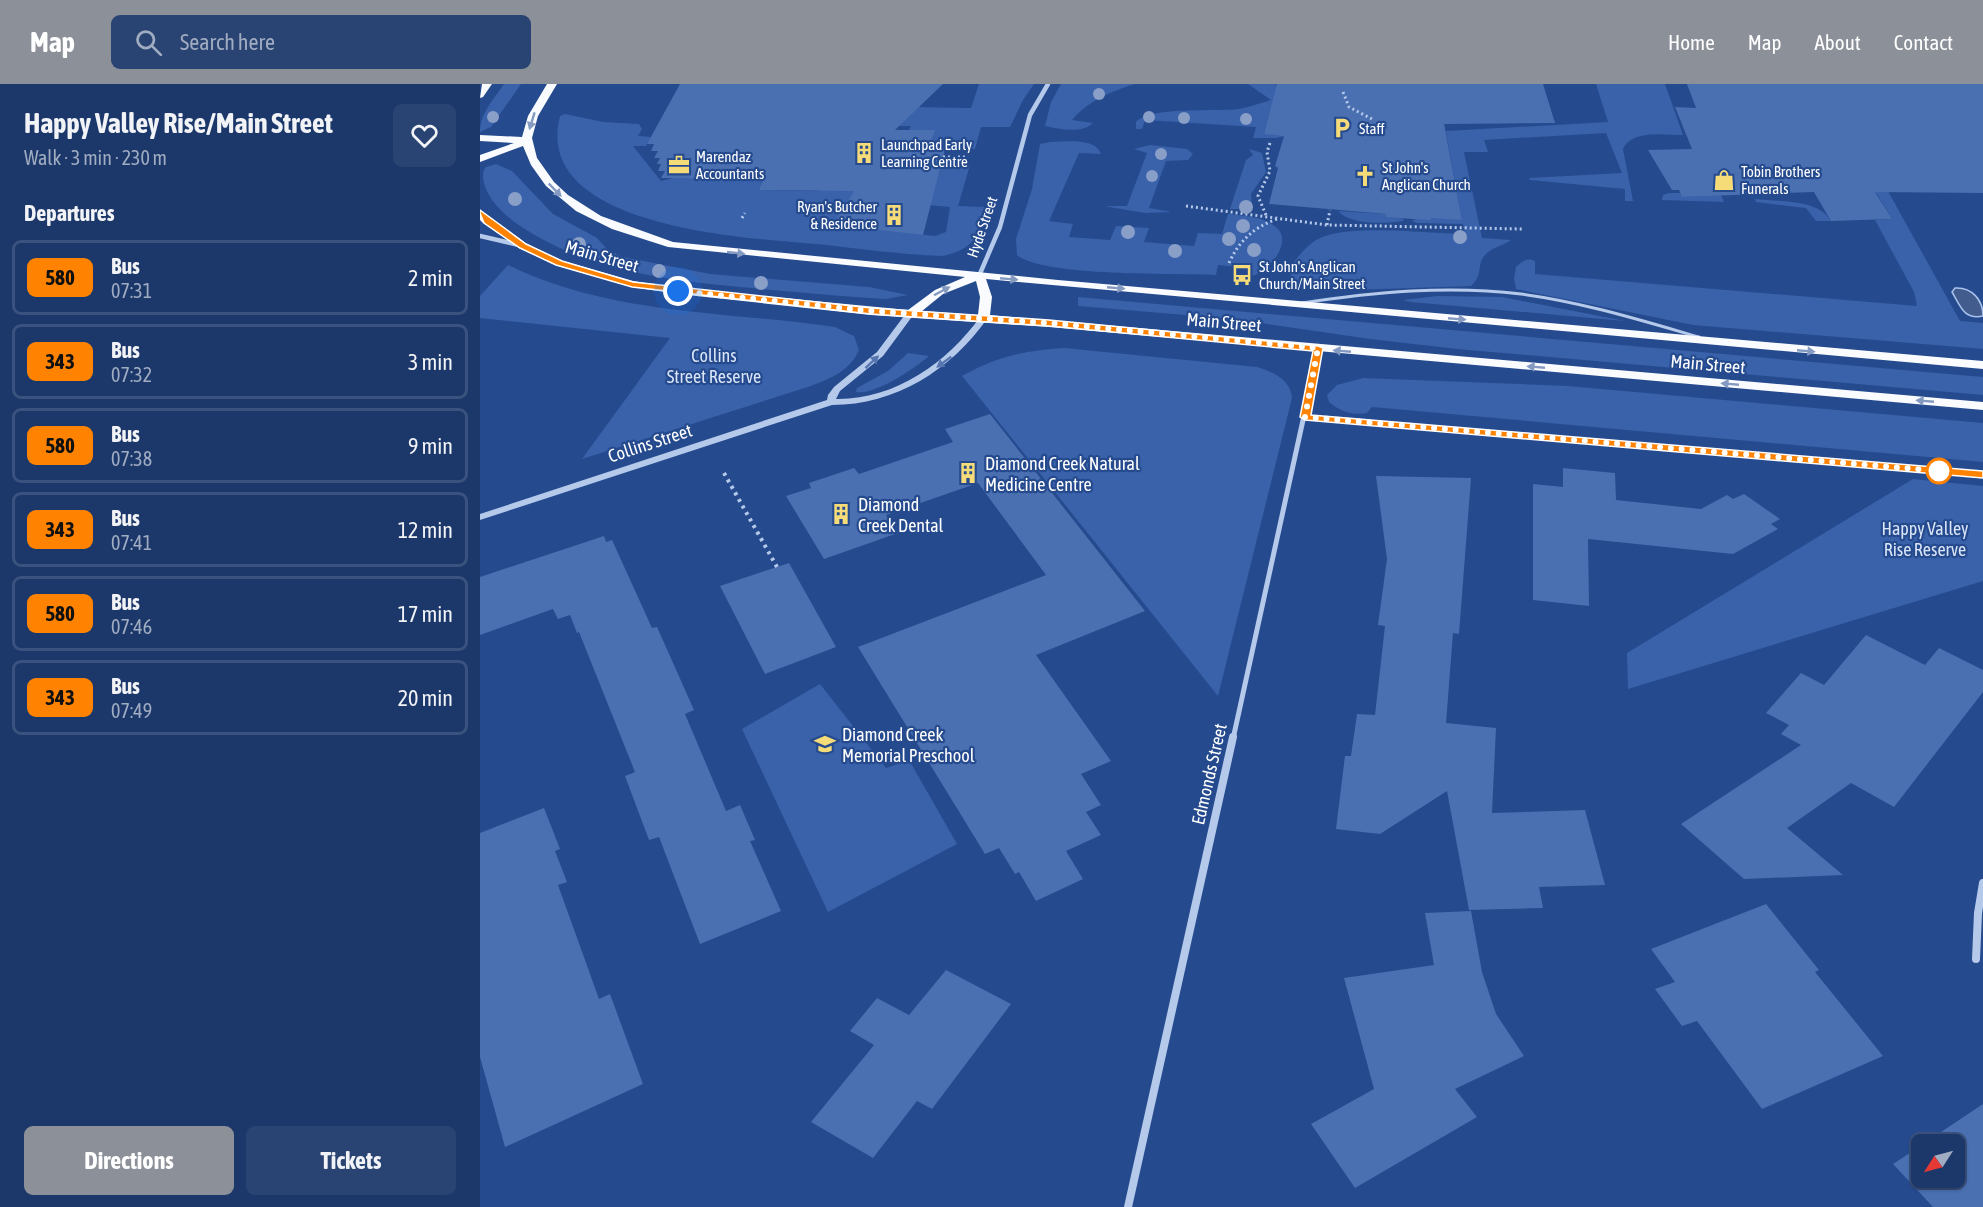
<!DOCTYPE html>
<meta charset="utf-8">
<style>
body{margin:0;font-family:"Asap Condensed",sans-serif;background:#294372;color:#f1f3f6;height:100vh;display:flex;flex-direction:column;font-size:22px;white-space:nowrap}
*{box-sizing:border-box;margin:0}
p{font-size:20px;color:#a0acc1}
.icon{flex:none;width:33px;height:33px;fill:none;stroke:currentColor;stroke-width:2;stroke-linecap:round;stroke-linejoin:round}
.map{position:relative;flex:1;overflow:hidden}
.panel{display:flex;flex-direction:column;background:#1c386a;width:480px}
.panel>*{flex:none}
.badge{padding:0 12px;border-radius:9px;font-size:21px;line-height:39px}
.needle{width:39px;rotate:234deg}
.fabs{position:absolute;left:1431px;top:1050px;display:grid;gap:12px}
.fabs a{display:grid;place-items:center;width:54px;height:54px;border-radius:9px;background:#1c386a;box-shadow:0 2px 4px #0004,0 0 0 2px #3a527e;font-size:30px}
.you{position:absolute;width:30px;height:30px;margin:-15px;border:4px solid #fff;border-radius:50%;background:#1a73e8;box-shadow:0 0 0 9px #1a73e833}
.map>.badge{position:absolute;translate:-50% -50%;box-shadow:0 0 0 3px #fff}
h2{padding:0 24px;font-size:22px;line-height:54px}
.round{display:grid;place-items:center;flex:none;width:63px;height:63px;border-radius:9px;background:#294372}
.headline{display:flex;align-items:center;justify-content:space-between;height:102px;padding:0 24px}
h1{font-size:28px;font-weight:700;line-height:45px}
.primary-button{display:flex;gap:12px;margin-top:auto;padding:12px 24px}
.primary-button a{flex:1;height:69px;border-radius:9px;background:#8c9099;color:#fff;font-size:24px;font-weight:700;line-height:69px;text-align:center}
.primary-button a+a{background:#294372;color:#f1f3f6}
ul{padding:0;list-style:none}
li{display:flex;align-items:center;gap:18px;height:75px;margin:0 12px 9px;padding:0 12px;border:3px solid #3a527e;border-radius:9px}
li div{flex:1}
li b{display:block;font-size:22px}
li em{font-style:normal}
li .badge{min-width:66px;font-weight:700;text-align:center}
header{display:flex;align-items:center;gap:36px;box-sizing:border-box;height:84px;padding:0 30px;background:#8c9099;color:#fff}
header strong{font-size:28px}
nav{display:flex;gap:33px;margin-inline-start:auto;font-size:21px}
.search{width:420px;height:54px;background:#294372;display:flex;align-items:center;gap:15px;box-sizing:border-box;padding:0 21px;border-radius:9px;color:#a0acc1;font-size:22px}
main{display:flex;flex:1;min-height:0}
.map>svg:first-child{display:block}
.green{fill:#3962ab;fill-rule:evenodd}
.water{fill:#425c8e;stroke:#a9c2ec;stroke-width:1.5}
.building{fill:#4a70b2}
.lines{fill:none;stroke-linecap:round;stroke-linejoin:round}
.path-far1{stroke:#b5c9eb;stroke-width:3;stroke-dasharray:2 3;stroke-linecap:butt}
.path{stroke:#b5c9eb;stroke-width:4;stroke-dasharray:3 4.5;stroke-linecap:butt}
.service{stroke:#b5c9eb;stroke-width:3}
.minor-far2{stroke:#b5c9eb;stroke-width:4.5}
.minor-far1{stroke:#b5c9eb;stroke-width:5}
.minor{stroke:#b5c9eb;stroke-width:8}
.tertiary{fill:#b5c9eb;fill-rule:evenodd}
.primary{fill:#f9fbff;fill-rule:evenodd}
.tree{fill:#899fc8}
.oneway{fill:#849ac1}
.oneway2{fill:#5776af}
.line{fill:#ff8200;stroke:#fff;stroke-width:1.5}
.walk{stroke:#fff;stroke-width:6;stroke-dasharray:0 10.8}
.stop-dot{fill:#fff;stroke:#ff8200;stroke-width:3}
.labels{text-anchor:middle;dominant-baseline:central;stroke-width:4.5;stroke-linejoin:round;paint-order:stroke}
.far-poi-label{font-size:15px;fill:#fff;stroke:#254a8e;text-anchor:start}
.far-street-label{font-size:15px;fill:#fff;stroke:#254a8e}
.street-label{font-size:18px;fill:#fff;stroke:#254a8e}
.park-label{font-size:18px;fill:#dae5f8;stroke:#254a8e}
.poi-label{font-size:18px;fill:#fff;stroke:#254a8e;text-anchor:start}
</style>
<header>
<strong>Map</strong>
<div class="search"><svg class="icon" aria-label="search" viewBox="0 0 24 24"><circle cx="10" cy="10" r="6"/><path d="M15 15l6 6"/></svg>Search here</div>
<nav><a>Home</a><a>Map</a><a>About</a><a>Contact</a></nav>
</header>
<main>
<section class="panel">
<div class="headline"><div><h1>Happy Valley Rise/Main Street</h1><p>Walk · 3 min · 230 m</p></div><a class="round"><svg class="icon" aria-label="heart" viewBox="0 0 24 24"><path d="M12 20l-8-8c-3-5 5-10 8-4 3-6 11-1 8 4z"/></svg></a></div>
<h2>Departures</h2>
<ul>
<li><span class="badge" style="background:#ff8200;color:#111">580</span><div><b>Bus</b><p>07:31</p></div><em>2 min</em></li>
<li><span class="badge" style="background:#ff8200;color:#111">343</span><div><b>Bus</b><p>07:32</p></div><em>3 min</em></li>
<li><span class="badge" style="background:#ff8200;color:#111">580</span><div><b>Bus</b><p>07:38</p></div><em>9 min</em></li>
<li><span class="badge" style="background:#ff8200;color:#111">343</span><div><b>Bus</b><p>07:41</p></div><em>12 min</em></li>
<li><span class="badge" style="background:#ff8200;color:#111">580</span><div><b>Bus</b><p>07:46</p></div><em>17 min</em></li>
<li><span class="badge" style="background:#ff8200;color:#111">343</span><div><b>Bus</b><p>07:49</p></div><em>20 min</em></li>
</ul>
<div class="primary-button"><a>Directions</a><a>Tickets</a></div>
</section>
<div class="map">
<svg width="1503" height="1123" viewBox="0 0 1503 1123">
<rect width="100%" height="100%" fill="#254a8e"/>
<path class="green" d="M24,0H41L11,43L0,48C0,29 14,15 24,0Z
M499,0H554L543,16L530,43H501L495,65H454L456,59L451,58L454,47L429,46L431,42H407L280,106L336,107L384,98L454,105L461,81H490L478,122L507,123C500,151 494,165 463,172C421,171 377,164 335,160C268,154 51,144 80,32L85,30L123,38L159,40L162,45L158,52L171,53L166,62H153L181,97L193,94L259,20L491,24ZM371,114L470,123L466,148L455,152L354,141Z
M581,0H655C632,7 608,17 592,36L613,39C602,50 579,45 565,42L571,18Z
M768,0H795L830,19L801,29L790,28L784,50H815L796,54H773L776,43L665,36L662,45H656V38C670,22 736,28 759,25C769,23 780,19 791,16Z
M957,0L966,47L1128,38L1116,0H1185L1203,51C1186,51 1152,45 1143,65L1153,117H1145V105L1050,96L1049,94L1142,89L1126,49L1004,56L1008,68H984L1002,154L1031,156C1023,162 1012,163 1005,171C996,181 1004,190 991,202L872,206L833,204L812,199C809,190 811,181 817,174C823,167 829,160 838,155C869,139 948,150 985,150L983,140L937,139L932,137L938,134L951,135L952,130L982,136Z
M1378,53L1480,237L1503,239V265L1213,241L1036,205L1034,194L1036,183C1042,177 1048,173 1055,177V190L1437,222L1434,208L1395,136L1412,135L1397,110H1391Z
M570,58C584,58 615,53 621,70L599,69L569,137L593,140L589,153L630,156L636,142L669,144L664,158L714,162L718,149L742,150L748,130C765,132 785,132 798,145C813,161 785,191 768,193L771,184L738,181L736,191C696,189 563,193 537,171L536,155L552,105L560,60Z
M670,61L707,65L713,70L708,76L686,77L669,124L692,128L665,129L629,123L627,122H647L667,69L654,65Z
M769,65L782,69L786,88L771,110L772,125H750L766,76L773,71Z
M16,80L32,87L73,130L117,154L128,166L143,173L230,190L389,203L428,211L406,215C368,213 330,209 292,206C210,198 125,193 53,150C37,141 18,127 9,111C4,102 0,90 6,83Z
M1189,109H1200L1203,113L1241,111L1244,118L1182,116L1183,111Z
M1275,115C1298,118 1338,114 1351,137H1336L1326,124L1276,118Z
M906,118L919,134L924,135L923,137C905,140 870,141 858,127L904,130Z
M28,181C130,231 244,227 355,243L374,252L379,266C370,287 351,294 331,302L102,375L190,254L0,234V212Z
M957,212L1022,213L1145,237L931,218L923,216Z
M598,213L1503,293V311L977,265L890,255L753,235L598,222Z
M584,264L777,283C793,288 811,296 812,314L738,612L482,292C515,273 546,266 584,264Z
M428,269L449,272C434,285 396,311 376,308L377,304L408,287Z
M883,294L1088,302L1503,339V378L892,323L887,329C872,332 860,327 849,318L847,311L857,301Z
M1433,395L1503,402V497L1148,605L1147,569Z
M340,600L406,684L429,676L477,760L348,828L262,645Z"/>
<path class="water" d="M1475,204C1492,203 1503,216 1503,232C1483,236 1480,221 1472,208Z"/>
<path class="building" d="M200,0H463L415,46H455L451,58H456L454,65H465L443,151L353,141L374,107L279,106L284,95L181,94L185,87H178L181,80H177L180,74H174L178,67H171L174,60H167Z
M797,0H1063L1075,39L964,40L982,136L951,134V136L933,135L906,133V130L789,120L798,84L795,82L804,52L784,50Z
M1207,0H1503V109L1395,108L1412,135L1351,137L1334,108L1202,113L1199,106H1192L1168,66L1212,65L1195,23L1216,24Z
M510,330L665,527L556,571L631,677L601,690L621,721L606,728L621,751L586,767L603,795L556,817L539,788L535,790L519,764L505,770L378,563L566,491L498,399L406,431L418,449L344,475L306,412L331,404L329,399L374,384L379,390L473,358L465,345Z
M1083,384L1135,389L1136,416L1221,425L1247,411L1253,415L1264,410L1300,435L1291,440L1298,445L1253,470L1108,455L1109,522L1053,516V400L1083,403Z
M896,392L991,394L979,550L973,549L966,639L1016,644L1012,729L1105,726L1125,801L1059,803L1063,824L989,826L967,707L900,750L856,745L865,672H871L877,630L895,631L905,542L898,541L907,475Z
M124,452L126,458L132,456L172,544L177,543L214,626L205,630L246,727L260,721L275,756L270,757L301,827L220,860L179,753L169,756L145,692L155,688L99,548L97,549L90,531L78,535L73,525L0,551V493Z
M309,479L356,563L285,590L240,502Z
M1386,551L1445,581L1459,564L1503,586V608L1414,723L1371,699L1307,744L1363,791L1264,795L1201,740L1321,661L1301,650L1309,641L1286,629L1321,589L1344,601Z
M64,724L80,765L75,767L87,798L78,801L119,915L130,910L163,1000L25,1063L0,973V749Z
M1286,820L1339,886L1335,888L1403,972L1282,1025L1217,937L1202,942L1175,905L1195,898L1171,865Z
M991,827L1002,888L1016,930L1044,972L975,1005L997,1033L875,1104L831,1040L894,1005L864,894L954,881L945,829Z
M466,886L531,920L452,1025L437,1017L393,1074L331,1038L394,961L370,947L397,914L429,931Z
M1503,1020V1123H1453L1413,1080L1442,1061V1094H1474V1060H1443Z"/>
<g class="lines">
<path class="path-far1" d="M863,8L869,23L892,35
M463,73H488
M706,122L847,141L1042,145
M786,131L778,112L790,87L787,68L790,59
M262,134L265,129
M847,141L850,126
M749,179C759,157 774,143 797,135"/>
<path class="path" d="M244,389L297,483"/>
<path class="service" d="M822,219C894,208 968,201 1041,210C1102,218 1160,236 1219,253"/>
<path class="minor-far2" d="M0,152L39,161
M499,192L520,143L550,31L568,0
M834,288L838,265"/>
<path class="minor-far1" d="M825,333L1503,390
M753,655L834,286"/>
<path class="minor" d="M1496,875L1498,829L1503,799
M648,1123L753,653"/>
<path class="tertiary" d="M427,228H430L434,230L403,272L360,307L356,315C414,316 467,279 500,233H506L507,235C471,286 415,321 352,321L0,436V430L347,316L348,311L354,303L397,268Z"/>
<path class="primary" d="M2,0H12L3,13L0,14Z
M67,0H77L58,32L52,54L57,74L74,98L88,111L121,132L193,158L578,196L1503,277V285L506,195L512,213L510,231L1503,318V326L569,243L391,231L198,210L152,203L75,181L39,164L3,139L0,136V126L47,160L83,177L153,197L198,204L428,226L455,206L485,193L188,163L132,145L96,127L66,102L51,81L43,62L0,78V71L34,59L0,57V51L42,53L48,32ZM496,197L500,213L498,231L442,227L463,210Z"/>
</g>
<g class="tree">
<circle cx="619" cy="10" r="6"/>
<circle cx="13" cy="33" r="6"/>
<circle cx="669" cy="33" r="6"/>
<circle cx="704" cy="34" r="6"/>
<circle cx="766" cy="35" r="6"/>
<circle cx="681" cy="70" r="6"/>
<circle cx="672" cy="92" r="6"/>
<circle cx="35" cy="115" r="7"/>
<circle cx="766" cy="123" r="7"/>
<circle cx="763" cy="142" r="7"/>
<circle cx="648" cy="148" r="7"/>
<circle cx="980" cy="153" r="7"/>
<circle cx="749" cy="155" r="7"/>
<circle cx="99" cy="160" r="7"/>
<circle cx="774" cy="166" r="7"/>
<circle cx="695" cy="167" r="7"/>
<circle cx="179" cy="187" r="7"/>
<circle cx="281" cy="199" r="7"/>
</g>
<defs><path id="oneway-solid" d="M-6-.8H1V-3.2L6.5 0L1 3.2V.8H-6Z" transform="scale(1.5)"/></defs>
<g class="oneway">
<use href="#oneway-solid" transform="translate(52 37) rotate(107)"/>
<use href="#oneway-solid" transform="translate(75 106) rotate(46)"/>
<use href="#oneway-solid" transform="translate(256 169) rotate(6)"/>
<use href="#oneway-solid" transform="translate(529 195) rotate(5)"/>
<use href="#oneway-solid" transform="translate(636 204) rotate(5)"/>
<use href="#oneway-solid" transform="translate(462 207) rotate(-28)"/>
<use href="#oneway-solid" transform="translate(977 235) rotate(5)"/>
<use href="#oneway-solid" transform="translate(862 267) rotate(-175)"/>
<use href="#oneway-solid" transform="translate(1326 267) rotate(5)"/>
<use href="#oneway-solid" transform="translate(1056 283) rotate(-175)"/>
<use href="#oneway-solid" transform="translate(1250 300) rotate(-175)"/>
<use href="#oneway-solid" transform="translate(1445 317) rotate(-175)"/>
</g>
<g class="oneway2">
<use href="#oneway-solid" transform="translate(392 278) rotate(-43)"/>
<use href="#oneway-solid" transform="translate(464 278) rotate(144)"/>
</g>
<path class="line" d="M0,126L46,160L82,177L153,198L391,224L569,236L838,262L843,264L831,331L1503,387V394L825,336L820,333L833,267L569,242L391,230L152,203L76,181L40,164L4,139L0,129Z"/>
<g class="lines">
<path class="walk" d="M198,207L391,227L569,239L838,264L825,333L1459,387"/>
</g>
<defs>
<symbol id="parking-bare" viewBox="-9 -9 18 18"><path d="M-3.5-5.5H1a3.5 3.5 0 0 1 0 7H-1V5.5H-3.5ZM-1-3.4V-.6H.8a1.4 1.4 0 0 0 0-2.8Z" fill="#f5dc79" stroke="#254a8e" stroke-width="2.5" paint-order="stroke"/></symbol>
<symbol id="building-bare" viewBox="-9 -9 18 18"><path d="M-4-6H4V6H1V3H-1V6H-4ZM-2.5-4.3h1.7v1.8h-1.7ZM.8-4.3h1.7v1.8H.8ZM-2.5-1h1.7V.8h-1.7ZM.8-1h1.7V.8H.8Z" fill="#f5dc79" stroke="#254a8e" stroke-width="2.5" paint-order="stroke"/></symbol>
<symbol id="office-bare" viewBox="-9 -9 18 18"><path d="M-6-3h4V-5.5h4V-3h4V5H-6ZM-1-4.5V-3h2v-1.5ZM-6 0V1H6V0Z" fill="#f5dc79" stroke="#254a8e" stroke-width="2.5" paint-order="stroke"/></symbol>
<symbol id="church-bare" viewBox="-9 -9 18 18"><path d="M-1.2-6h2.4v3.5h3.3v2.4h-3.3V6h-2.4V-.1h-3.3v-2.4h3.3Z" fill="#f5dc79" stroke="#254a8e" stroke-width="2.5" paint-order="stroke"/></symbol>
<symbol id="shop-bare" viewBox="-9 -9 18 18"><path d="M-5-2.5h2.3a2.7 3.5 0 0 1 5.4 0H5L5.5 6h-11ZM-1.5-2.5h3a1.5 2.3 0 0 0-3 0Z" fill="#f5dc79" stroke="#254a8e" stroke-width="2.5" paint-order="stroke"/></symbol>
<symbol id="bus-bare" viewBox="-9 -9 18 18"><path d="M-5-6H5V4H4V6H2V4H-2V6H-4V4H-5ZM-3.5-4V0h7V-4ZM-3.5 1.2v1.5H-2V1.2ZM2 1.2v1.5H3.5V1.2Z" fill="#f5dc79" stroke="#254a8e" stroke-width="2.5" paint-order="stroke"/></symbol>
<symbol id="school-bare" viewBox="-9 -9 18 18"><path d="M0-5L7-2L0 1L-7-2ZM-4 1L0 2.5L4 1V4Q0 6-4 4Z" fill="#f5dc79" stroke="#254a8e" stroke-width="2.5" paint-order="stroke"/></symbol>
</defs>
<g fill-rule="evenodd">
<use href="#parking-bare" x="847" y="29" width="30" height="30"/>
<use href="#building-bare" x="369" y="54" width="30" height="30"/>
<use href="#office-bare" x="184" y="66" width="30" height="30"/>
<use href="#church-bare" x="870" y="77" width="30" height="30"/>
<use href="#shop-bare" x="1229" y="81" width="30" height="30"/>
<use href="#building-bare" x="399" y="116" width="30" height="30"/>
<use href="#bus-bare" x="747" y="176" width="30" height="30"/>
<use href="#building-bare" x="473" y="374" width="30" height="30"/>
<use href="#building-bare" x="346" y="415" width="30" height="30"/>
<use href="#school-bare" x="330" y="645" width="30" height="30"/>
</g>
<circle class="stop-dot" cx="1459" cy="387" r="12"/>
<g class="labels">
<g class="far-poi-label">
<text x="879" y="44">Staff</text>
<text x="401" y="60">Launchpad Early<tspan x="401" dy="17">Learning Centre</tspan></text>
<text x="216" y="72">Marendaz<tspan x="216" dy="17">Accountants</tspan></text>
<text x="902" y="83">St John's<tspan x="902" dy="17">Anglican Church</tspan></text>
<text x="1261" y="87">Tobin Brothers<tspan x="1261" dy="17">Funerals</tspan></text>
<text x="397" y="122" text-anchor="end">Ryan's Butcher<tspan x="397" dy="17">&amp; Residence</tspan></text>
<text x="779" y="182">St John's Anglican<tspan x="779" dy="17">Church/Main Street</tspan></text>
</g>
<g class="far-street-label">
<text transform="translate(502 143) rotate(-71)">Hyde Street</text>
</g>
<g class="street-label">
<text transform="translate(122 172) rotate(16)">Main Street</text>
<text transform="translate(744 238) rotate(5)">Main Street</text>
<text transform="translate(1228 280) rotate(5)">Main Street</text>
<text transform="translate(170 359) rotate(-18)">Collins Street</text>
<text transform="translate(729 690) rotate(-77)">Edmonds Street</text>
</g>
<g class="park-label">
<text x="234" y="271">Collins<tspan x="234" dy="21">Street Reserve</tspan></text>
<text x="1445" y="444">Happy Valley<tspan x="1445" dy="21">Rise Reserve</tspan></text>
</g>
<g class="poi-label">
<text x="505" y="379">Diamond Creek Natural<tspan x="505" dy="21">Medicine Centre</tspan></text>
<text x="378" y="420">Diamond<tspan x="378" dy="21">Creek Dental</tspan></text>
<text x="362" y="650">Diamond Creek<tspan x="362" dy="21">Memorial Preschool</tspan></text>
</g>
</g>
</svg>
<div class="fabs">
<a><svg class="needle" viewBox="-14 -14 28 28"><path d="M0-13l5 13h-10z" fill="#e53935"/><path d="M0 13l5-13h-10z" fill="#a0acc1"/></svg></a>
</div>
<div class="you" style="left:198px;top:207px"></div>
</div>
</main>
